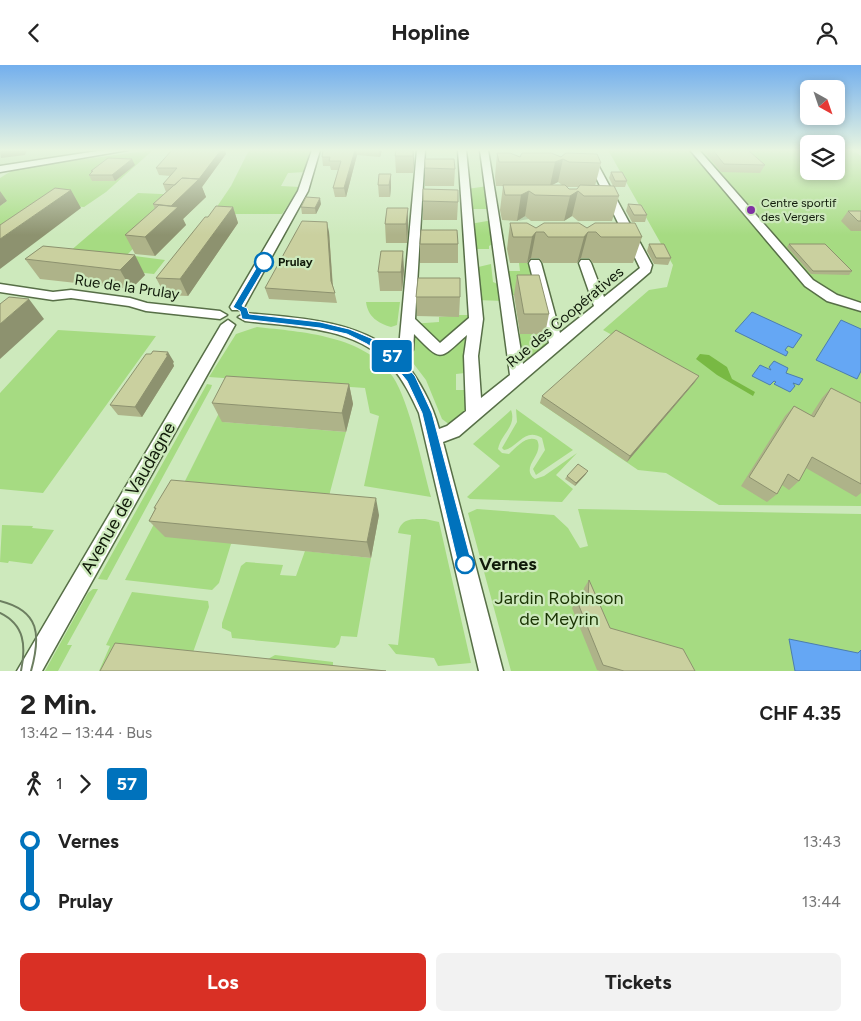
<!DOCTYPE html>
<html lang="de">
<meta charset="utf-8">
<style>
body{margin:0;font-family:Figtree,sans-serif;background:#f2f2f2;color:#222;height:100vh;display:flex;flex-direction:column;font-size:19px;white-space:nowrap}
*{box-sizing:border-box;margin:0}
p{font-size:16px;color:#767676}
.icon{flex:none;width:28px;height:28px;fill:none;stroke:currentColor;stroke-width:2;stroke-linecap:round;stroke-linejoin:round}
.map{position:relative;height:606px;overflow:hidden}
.sheet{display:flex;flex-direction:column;background:#fff;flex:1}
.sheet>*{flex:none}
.badge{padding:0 10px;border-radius:4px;font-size:18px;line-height:32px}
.needle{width:32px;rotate:140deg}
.buttons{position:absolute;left:800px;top:15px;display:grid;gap:10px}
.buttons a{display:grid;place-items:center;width:45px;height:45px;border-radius:8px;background:#fff;box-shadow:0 2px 8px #0003;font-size:25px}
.map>.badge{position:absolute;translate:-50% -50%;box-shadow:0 0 0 2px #fff}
.legs{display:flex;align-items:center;gap:8px;height:55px;padding:0 20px;font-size:16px}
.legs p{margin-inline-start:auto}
.head{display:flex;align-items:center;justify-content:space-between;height:85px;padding:0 20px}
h1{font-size:28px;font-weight:700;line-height:38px}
.cta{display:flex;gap:10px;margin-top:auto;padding:10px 20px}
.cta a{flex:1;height:58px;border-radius:8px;background:#d93025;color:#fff;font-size:20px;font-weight:700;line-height:58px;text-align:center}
.cta a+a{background:#f2f2f2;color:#222}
ul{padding:0 20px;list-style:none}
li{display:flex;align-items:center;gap:18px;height:60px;font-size:19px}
li i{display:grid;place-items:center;width:8px;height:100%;margin:0 6px;background:currentColor}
li i::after{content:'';width:12px;height:12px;margin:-6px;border:4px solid;border-radius:50%;background:#fff}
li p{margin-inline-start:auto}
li:first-child i{background:linear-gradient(#0000 50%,currentColor 0)}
li:last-child i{background:linear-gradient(currentColor 50%,#0000 0)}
header{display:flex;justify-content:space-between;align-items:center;height:65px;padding:0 20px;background:#fff;font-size:22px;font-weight:700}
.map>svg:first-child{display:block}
.built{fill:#bddcaa}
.green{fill:#a6db82}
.forest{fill:#78b943}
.water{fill:#65a7f4;stroke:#4c7dae}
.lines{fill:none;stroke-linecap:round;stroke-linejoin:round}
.minor-tunnel{stroke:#b1caa1;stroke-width:10;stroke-dasharray:10 5;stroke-linecap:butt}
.minor-casing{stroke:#576f47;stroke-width:3}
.minor{fill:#fff;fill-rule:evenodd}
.tram{stroke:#6c7e60;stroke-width:2}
.wall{fill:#aeb389;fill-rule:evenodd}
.shaded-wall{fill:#8d926f}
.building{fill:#cad09f;stroke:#8d926f}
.line-1{fill:#0072bc;stroke:#fff}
.poi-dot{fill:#7f31a2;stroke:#cde9bc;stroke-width:2}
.stop-1-dot{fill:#fff;stroke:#0072bc;stroke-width:2.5}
.labels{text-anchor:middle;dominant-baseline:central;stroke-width:4.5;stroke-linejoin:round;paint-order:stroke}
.far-poi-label{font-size:12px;fill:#101a0a;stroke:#cde9bc;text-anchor:start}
.far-stop-label{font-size:12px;font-weight:bold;fill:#101a0a;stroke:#cde9bc;text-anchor:start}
.street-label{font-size:15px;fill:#101a0a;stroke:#cde9bc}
.near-street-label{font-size:18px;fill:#101a0a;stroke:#cde9bc}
.near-stop-label{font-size:18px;font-weight:bold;fill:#101a0a;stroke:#cde9bc;text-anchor:start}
.near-park-label{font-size:18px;fill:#1a3303;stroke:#cde9bc}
</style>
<header><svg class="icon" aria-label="back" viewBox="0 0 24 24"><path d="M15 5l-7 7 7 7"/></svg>Hopline<svg class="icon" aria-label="person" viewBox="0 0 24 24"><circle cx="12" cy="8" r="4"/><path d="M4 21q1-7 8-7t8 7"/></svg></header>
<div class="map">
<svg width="861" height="606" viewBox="0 0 861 606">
<rect width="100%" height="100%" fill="#cde9bc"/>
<path class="built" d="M0,85H92L83,92L0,102Z"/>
<path class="green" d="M153,85L106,127L84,142L47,139L0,171V141L7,136L0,135V113L16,103Z
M249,85H310L305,107L288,108L281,121L300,122L282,149H212L231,121Z
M608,85H809V106H836V85H853L861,91V441L719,440L666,408L638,405L540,338L614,271L603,265L649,225L667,222L673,200Z
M488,121L491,144H469L467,124Z
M138,128L184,130L127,190L165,195L154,209L55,199Z
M493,155L496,177L489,181V184H472L470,159Z
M519,198H530L542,230H509L505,206H520Z
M491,199L493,217L502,221L504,236L476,235L474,203Z
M366,237H400L397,260L391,262C378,258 368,252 366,237Z
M459,250H472L465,308L456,309V325H465L471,329V343L450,360L442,354L426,315L410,294L411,259L439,257V252Z
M257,262C301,267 365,270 393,312C410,338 422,400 431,432L364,421L379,351L370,348L365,323L209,312L236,269Z
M58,265L156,271L43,428L0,424V328Z
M518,266L519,269H547L552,277L520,303L514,267Z
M207,319L212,320L211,323L107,515L98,514Z
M229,328L223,357L346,367L325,446L231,479L219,518L212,525L125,515L168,432H177Z
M516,344L573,385L536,410L533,404L545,385L542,373C524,362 518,383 504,385L502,383L517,357Z
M511,345C517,361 501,369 498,384L502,388L509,389C517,382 526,370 537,375C545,390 519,402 535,414L544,411L577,388L556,410L573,424L562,437L470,434L467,432L500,401L473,379Z
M477,444L554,450L568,463L580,483L588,481L578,444L861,449V606H511L468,448Z
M425,454L439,457L471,598L438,601L434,593L396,589L388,579L398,580L411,470L398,468C401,453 412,454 425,454Z
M2,460L33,461L32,463L54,465L32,499L9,496L8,498L0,497Z
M305,486L371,493L357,572L341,571L339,579L335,583L232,573L231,567L222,563V558L241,501L246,497L283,500L280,510L296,511Z
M93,524H98L67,580H72L58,606H45L88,528Z
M132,527L208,536L209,542L191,593L127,606H99L110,581L106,580Z
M275,590L333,597V606H296L268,594Z"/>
<path class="forest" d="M700,289L709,290L727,302L732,314L755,327L753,331L717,310L696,294Z"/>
<path class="water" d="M752,247L802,270L793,283L788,281L785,285L788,287L786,291L735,266Z
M841,255L861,264V306L857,314L816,295Z
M774,296L788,303L786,308L803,314L799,320L793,318L795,321L790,327L774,319L776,317L774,316L770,320L752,311L760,300L771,305L769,302Z
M789,574L858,588L861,585V606H795Z"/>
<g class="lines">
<path class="minor-tunnel" d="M522,145L524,156"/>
<defs>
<path id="minor" d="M104,85H128L0,107V101Z
M312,85H320L308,126L244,242L242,245H232L230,242L298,126Z
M417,85H425L415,254L440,278L469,253L458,85H466L483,254L478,291L481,333L510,310L480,85H488L523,299L549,278L529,198L531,195H539L541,198L560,268L594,241L579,198L581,195H589L591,198L604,232L640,203L589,98L590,96L597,98L652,200L650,207L459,371L443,377L503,606H479L419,348C411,331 404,316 392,302C357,261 294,262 245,256L238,252L245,248C295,253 352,254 393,286L399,283ZM414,269C442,297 438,296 467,270L464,291L466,346L447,361L439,364C432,337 419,316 403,294L413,285Z
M690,85H699L813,215L837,230L861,238V246L827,236L805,221Z
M0,219L53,227L71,225L130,233L147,238L220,246L227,250L220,254L146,246L129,241L71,233L53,235L0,227Z
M228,255L235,260L42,606H17L221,260Z"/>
</defs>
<use href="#minor" class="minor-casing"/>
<use href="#minor" class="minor"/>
<path class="tram" d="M0,536C40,546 41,570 31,606
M0,548C25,560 26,581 21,606"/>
</g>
<path class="wall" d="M323,85H382L380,92L357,90L346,132H335L333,123L338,105H331L330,101H323L322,92Z
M396,85H414V97L413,108H396L395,91Z
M703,85H748L765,100L760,108L721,107Z
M497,88L520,92H561L601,98L595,121H613L609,113L611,107L627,116L625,122H615L619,131L612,156H578L572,151L564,156H531L525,151L517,156L502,155L500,145L503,121H496L495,112ZM558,117L562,120H552ZM566,122H579L577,124H569Z
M226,89L202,122L206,132L183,154L186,160L155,191L135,189L125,170L155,144L153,139L166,127L163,119L171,111L159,110L156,103Z
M135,100L115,116H92L89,110L92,107L91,106Z
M425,103L455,104L454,121H425Z
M391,109V122L390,132H379L378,120Z
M423,136L458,137L457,155H423Z
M321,139L316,149H302L301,142Z
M628,139L647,150L645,157H632L626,146Z
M233,142L238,158L188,231L165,230L156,213L208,152Z
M387,143L408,161L407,178H386L385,159Z
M848,146H861V166H851L841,156Z
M510,158L536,163H587L642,172L633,198H593L589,193H581L577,198H543L539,193H531L527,198H510L507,184Z
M329,167L333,221L337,238L269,234L265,223Z
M420,179H458V198H420Z
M649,179L671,193L668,200L654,199L647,186Z
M789,179L852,206L849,210L811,209L787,182Z
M43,181L145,210L131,224L40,214L25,194Z
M404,205L402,226H380L378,207Z
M517,210L549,249L545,269H520L514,230Z
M416,232H460L459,252L417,251Z
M174,297L173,298L174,301L142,352L118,350L110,340Z
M699,311L695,317L627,397L540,338L542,331Z
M349,319L353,339L346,367L222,357L212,338Z
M831,323L861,338V428L856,432L806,403L799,416L789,425L782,420L777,429L767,437L741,421L785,351L794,341L811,350L822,333Z
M586,409L575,421L565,414L567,411Z
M154,443L379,450L371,493L165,472L149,456L155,444Z
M589,515L610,563L695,606H600L597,605L572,543L577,536L583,534L584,523Z"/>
<path class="shaded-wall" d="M0,85H27L25,90L1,93Z
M221,85H225L226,89L202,122L206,132L183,154L186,160L155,191L145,172L171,141Z
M355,85H356L357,90L346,132L344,123Z
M379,85H382L380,92Z
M413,85H414V97L413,108Z
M132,94L135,100L115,116L112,110Z
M563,94L558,117L550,121L555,97Z
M391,109V122L390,132L389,120Z
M71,125L81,143L0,204V174Z
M0,126L7,136L0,141Z
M529,126L525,151L517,156L521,130Z
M578,126L572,151L564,156L570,131Z
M320,133L321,139L316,149L315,143Z
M233,142L238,158L188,231L180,214Z
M408,143V161L407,178L406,159Z
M327,157L329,167L333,227L331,216Z
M536,167L531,193L527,198L532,172Z
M588,167L581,193L577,198L584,172Z
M403,186L404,205L402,226L401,207Z
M135,190L145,210L131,224L120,205Z
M29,234L44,254L0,294V259Z
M168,287L174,297L173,298L174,301L142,352L135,342Z
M699,311L695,317L627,397L630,391Z
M349,319L353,339L346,367L342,348Z
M588,406L586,409L575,421L576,418Z
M376,433L379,450L371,493L367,477Z"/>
<path class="building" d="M172,85H221L199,114L182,113L175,120L163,119L177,103H156Z
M323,85H355L344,123H333L341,96H329L330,92H322Z
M396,85H413V91H395Z
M713,85H748L765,100L724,99Z
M497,88H510L520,92L522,88H551L561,92L566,88L597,89L601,98L569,97L563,94L555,97H499Z
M108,93L132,94L112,110H89L93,106H91Z
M425,94H454L455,104L425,103Z
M611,107H622L627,116H615Z
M379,109H391L389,120H378Z
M182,113L199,114L171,141L153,139Z
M503,120H565L569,124H577L580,120L614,121L619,131H584L578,126L570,131L535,130L529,126L521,130H505Z
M55,123L71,125L0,174V160Z
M423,124L458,125V137L423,136Z
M306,132L320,133L315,143L301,142Z
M628,139L641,140L647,150H634Z
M159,140L178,142L145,172L125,170Z
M216,141L233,142L180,214L156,213L205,152H208Z
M387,143H408L406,159H385Z
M848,146H861V156H858Z
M302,156L327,157L331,216L335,228L265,223Z
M510,158H527L536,163L544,158H579L587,163L595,158H635L642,172H601L596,167H588L584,172H548L544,167H536L532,172H513Z
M421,165H457L458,179H420Z
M649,179H664L671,193H656Z
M789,179H825L852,206H813Z
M43,181L135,190L120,205L25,194Z
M381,186H403L401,207H378Z
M517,210H539L549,249H524Z
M418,213H460V232H416Z
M9,232L29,234L0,259V239Z
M616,265L699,311L630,391L542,331Z
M153,286L168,287L166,290H168L135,342L110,340L146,289H151Z
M226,311L349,319L342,348L212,338Z
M831,323L861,338V419L812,392L799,416L788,409L777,429L749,412L794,341L814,352Z
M578,399L588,406L576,418L567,411Z
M171,415L376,433L367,477L149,456L156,443H154Z
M589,515L610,563L683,584L695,606H624L603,600L577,536L588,532Z
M115,578L386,606H100Z"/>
<linearGradient id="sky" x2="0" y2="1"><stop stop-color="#73afed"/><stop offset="0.5" stop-color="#e8f5e1"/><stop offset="1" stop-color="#e8f5e1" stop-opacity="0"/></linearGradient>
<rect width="861" height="170" fill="url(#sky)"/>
<path class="line-1" d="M261,195L268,197L242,241L247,243L249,249L320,257L349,264L373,274L397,290L415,311L432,348L472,499L470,503L465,505L460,503L458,499L422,348L407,316L390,295L367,279L347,269L320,263L242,254L240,246L233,242Z"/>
<circle class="poi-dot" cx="751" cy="145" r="5"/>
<g class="stop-1-dot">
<circle cx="264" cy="197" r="9"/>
<circle cx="465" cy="499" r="9"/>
</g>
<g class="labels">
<g class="far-poi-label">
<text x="761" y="138">Centre sportif<tspan x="761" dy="14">des Vergers</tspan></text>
</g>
<g class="far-stop-label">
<text x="278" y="197">Prulay</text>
</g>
<g class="street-label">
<text transform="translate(127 222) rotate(8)">Rue de la Prulay</text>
<text transform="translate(565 252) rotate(-40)">Rue des Coopératives</text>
</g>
<g class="near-street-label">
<text transform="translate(128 433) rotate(-60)">Avenue de Vaudagne</text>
</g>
<g class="near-stop-label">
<text x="479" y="499">Vernes</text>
</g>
<g class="near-park-label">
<text x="559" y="533">Jardin Robinson<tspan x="559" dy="21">de Meyrin</tspan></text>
</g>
</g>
</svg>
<div class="buttons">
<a><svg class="needle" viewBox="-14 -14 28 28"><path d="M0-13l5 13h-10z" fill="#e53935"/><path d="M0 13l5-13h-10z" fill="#767676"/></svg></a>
<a><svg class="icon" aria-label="layers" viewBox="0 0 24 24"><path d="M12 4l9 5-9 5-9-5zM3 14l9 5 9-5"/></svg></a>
</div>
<b class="badge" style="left:392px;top:291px;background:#0072bc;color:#fff">57</b>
</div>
<section class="sheet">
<div class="head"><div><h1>2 Min.</h1><p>13:42 – 13:44 · Bus</p></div><b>CHF 4.35</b></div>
<div class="legs"><svg class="icon" aria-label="walk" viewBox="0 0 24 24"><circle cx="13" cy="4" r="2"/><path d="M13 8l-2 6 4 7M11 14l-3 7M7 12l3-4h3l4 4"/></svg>1<svg class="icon" aria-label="forward" viewBox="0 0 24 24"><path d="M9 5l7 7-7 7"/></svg><b class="badge" style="background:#0072bc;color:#fff">57</b></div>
<ul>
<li><i style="color:#0072bc"></i><b>Vernes</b><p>13:43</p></li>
<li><i style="color:#0072bc"></i><b>Prulay</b><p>13:44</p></li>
</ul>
<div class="cta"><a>Los</a><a>Tickets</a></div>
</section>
